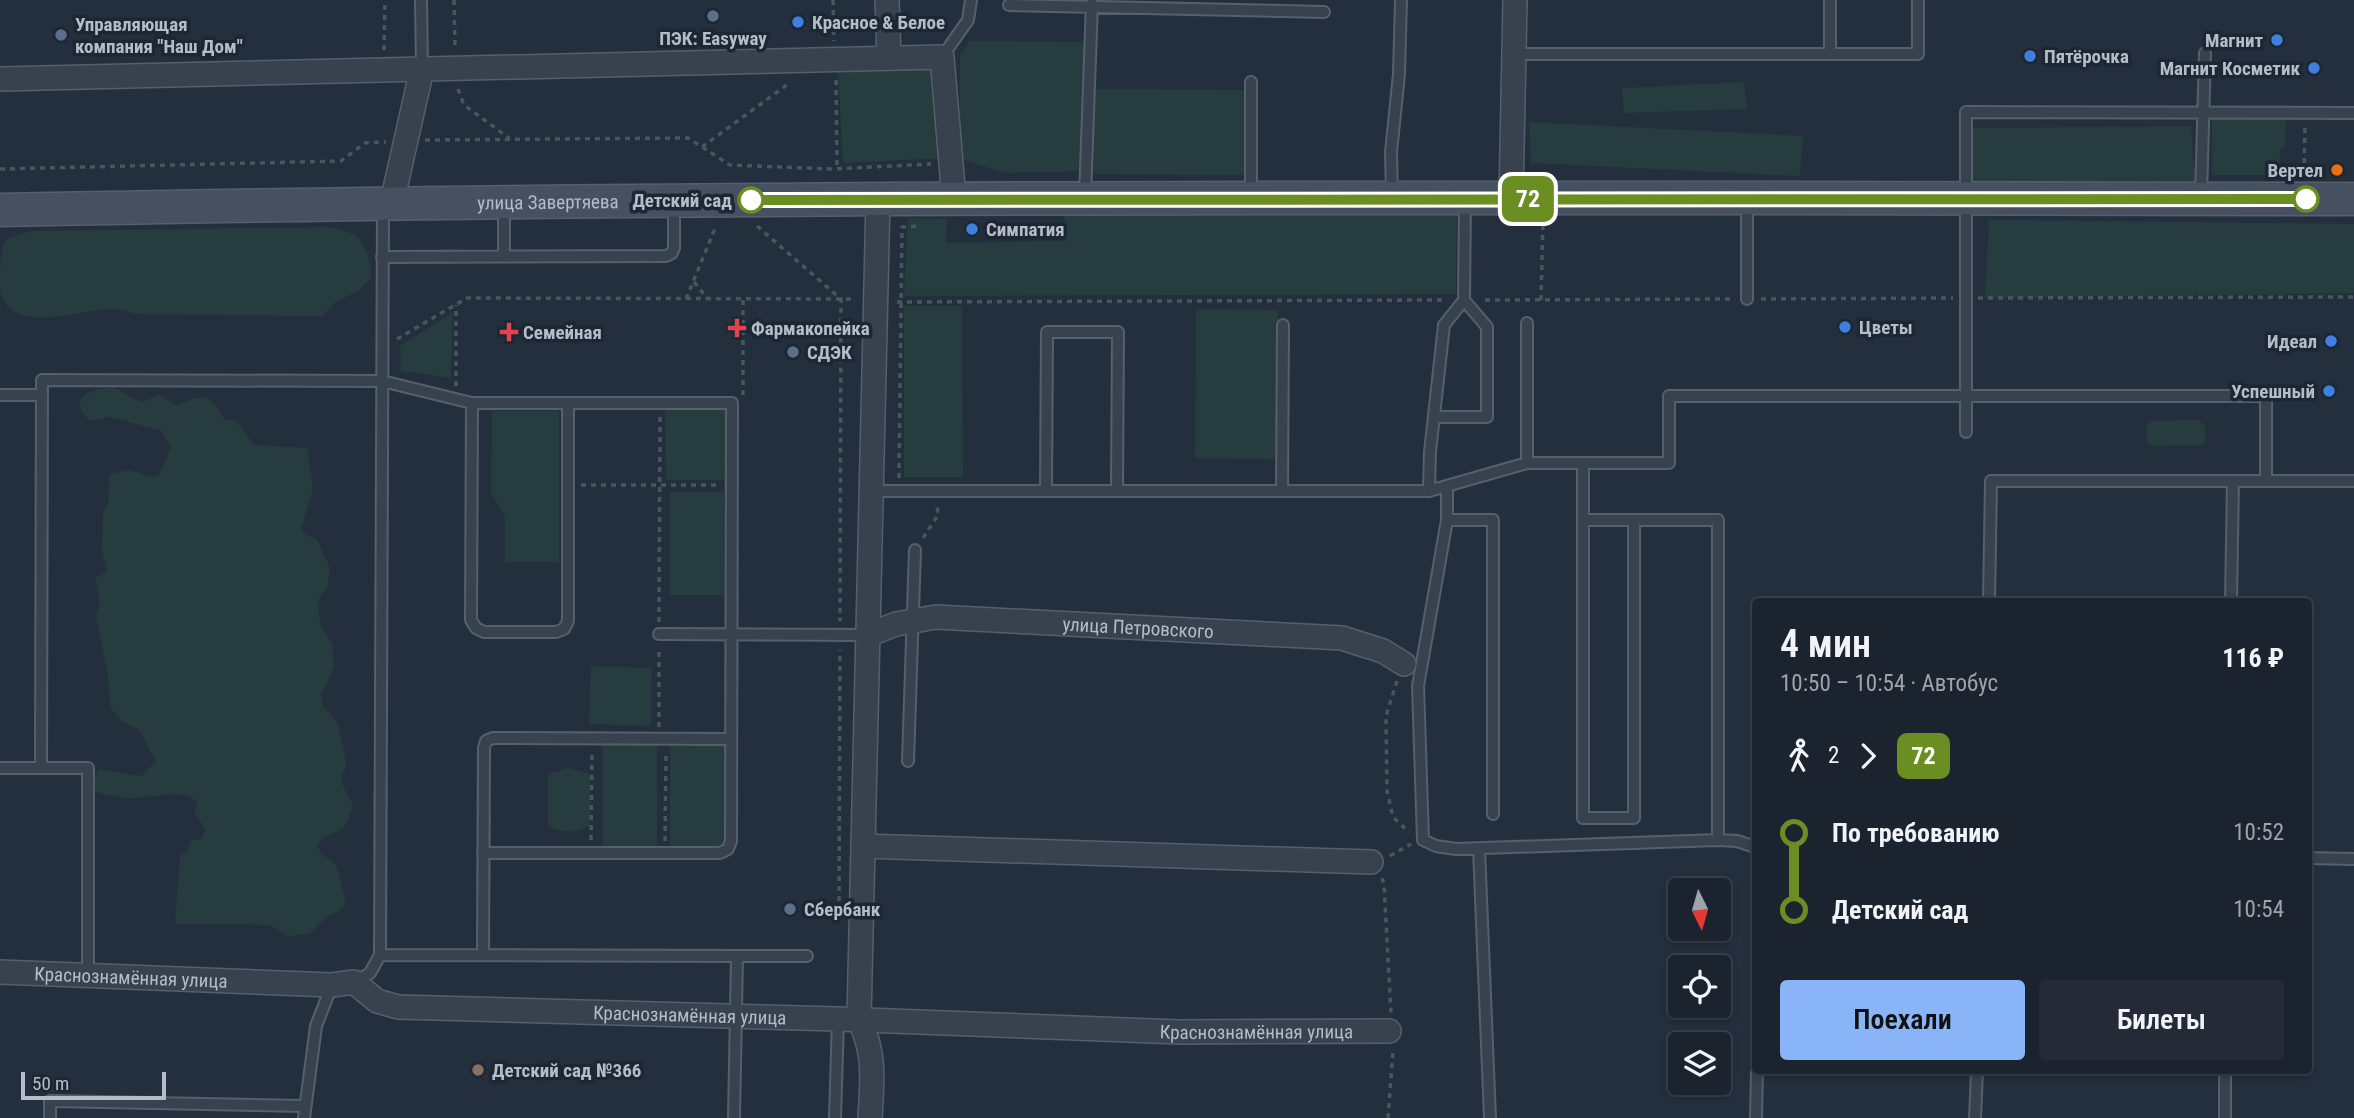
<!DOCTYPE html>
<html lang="ru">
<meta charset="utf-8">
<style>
body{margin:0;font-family:"Roboto Condensed",sans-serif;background:#242b36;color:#f1f3f6;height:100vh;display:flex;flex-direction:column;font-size:26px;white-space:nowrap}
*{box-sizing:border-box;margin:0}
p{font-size:23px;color:#a0a4aa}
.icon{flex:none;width:38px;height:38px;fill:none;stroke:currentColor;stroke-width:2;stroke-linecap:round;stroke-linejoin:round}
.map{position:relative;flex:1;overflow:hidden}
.details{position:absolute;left:1752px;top:598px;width:560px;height:476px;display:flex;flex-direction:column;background:#1b232e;border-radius:7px;box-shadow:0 4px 10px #0003,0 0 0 2px #39404a}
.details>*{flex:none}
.badge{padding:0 14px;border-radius:10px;font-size:24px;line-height:46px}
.needle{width:46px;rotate:175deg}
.controls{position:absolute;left:1668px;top:878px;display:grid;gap:14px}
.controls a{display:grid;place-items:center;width:63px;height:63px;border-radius:7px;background:#1b232e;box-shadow:0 4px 10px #0003,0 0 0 2px #39404a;font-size:35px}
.scale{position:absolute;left:21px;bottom:18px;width:145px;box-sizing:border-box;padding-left:7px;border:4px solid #b4bcc9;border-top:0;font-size:19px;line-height:24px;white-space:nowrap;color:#b4bcc9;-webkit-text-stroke:5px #1d2633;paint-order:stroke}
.map>.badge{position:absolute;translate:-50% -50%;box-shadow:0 0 0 4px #fff}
.legs{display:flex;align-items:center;gap:10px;height:77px;padding:0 28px;font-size:23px}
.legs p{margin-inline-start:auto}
.overview{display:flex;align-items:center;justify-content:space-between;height:119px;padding:0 28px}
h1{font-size:38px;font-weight:600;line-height:52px}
.cta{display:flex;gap:14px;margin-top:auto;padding:14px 28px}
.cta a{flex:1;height:80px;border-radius:7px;background:#8ab4f8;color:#111;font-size:28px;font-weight:600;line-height:80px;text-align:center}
.cta a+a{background:#242b36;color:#f1f3f6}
ul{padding:0 28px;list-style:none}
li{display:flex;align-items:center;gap:24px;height:77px;font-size:26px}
li i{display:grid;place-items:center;width:10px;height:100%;margin:0 9px;background:currentColor}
li i::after{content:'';width:18px;height:18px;margin:-9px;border:5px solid;border-radius:50%;background:#1b232e}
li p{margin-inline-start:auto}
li:first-child i{background:linear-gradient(#0000 50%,currentColor 0)}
li:last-child i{background:linear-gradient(currentColor 50%,#0000 0)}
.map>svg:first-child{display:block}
.green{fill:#263c3f}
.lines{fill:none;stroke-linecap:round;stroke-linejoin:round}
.lane-casing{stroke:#565f6c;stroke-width:14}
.street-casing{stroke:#565f6c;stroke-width:26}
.secondary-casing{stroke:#565f6c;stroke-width:35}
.path{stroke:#44595c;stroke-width:3.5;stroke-dasharray:5 5;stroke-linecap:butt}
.lane{stroke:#38414e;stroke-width:10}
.street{stroke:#38414e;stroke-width:23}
.secondary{stroke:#465061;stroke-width:32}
.line-1-casing{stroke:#fff;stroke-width:16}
.line-1{stroke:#6b8e23;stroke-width:10}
.service-dot{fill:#5c6f8a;stroke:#1d2633;stroke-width:2.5}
.shop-dot{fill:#3f7fe0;stroke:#1d2633;stroke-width:2.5}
.food-dot{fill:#e8710a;stroke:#1d2633;stroke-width:2.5}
.stop-1-dot{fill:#fff;stroke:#6b8e23;stroke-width:3.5}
.health-dot{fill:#e0444e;stroke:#1d2633;stroke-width:2.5}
.education-dot{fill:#8d6e63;stroke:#1d2633;stroke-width:2.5}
.labels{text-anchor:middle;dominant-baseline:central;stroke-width:7;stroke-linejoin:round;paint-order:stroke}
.poi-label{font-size:19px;font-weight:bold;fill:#b4bcc9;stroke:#1d2633;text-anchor:start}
.stop-label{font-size:19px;font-weight:bold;fill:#b4bcc9;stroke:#1d2633;text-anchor:end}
.street-label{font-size:19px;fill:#b4bcc9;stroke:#1d2633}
</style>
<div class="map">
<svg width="2354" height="1118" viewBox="0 0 2354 1118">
<rect width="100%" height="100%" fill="#242f3e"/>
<path class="green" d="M970,41L1084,42L1082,171L1004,173L959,158L960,56Z
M940,64L945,158L843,163L838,69Z
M1744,82L1747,109L1624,113L1622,88Z
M1094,89L1245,90L1244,175L1093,174Z
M2212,115L2286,116L2285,148L2280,149L2279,175H2212Z
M1529,122L1803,136L1800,176L1531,163Z
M2191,126L2195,181L1971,182V128Z
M1457,214L1456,294L904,296L908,218L947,219L946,243L1066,241L1064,215Z
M1989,220L2354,224V293L1985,298Z
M329,227C365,234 366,243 372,277L358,291L334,303L323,316L136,314C129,312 122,309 115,309C80,308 0,341 0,282C0,266 0,253 6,239L30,231Z
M904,306H962L963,477H904Z
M1196,309L1278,310L1277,459L1195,458Z
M453,312L451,378L401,371L400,346Z
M113,387L141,402L160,395L177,406C204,392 210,394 225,420H236L254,445L307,448L313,489L301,529L308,536L317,539L330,568L327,588L320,597L318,607L321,626L332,644L334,667L321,696L323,706L337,722L345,756L346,768L341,776L343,786L353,804C344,842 337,823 317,845L322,854L336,864L346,902L340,910L323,920L309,934L288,936L270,925L175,924L180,856L188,850L191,840L202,839L205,829L194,811L198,802C177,786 149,800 125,798C115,797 105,794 96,792L91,781L99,769L141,776L156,761L139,730L122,721L111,709L107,670L96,616L100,602L95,578L107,572L102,550L103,514L108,503L110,474L130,470L150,477L160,474L171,446L160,430L109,417L90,421C65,397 92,389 113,387Z
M729,407V480H666L665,408Z
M492,411H559V562H505V517L491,493Z
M2199,420L2205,426V441L2202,445L2153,446L2147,443V426L2150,421Z
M670,492H724V595H670Z
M591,666L652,668L651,726L589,724Z
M603,745H657V848H603Z
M670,745H724V848H670Z
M569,768L590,774V825C576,834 562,834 548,825V774Z"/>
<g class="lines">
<defs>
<path id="lane" d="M421,0L422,69
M1009,5L1324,12
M1514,54H1918V0
M1830,54V0
M942,57L968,20L971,0
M1085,196L1092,3
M1251,196V82
M1392,196L1391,152L1399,74L1401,0
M2201,197L2205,53
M504,256V204
M382,257L666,256L672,253L674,248V203
M1747,299V200
M0,395H42
M472,403L471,620L476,628L484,632H556L564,629L568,621V403
M1434,417H1487V327L1464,300
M1966,432V112L2354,113
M1527,463V323
M1583,463V818H1634V520
M1447,486V520L1418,686L1423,840L1436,846L1456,849L1718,840L1737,841L1755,847
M871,491H1429L1527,463H1669V396H2266V481
M1046,491L1047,332H1118L1117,491
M1282,491L1283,325
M1429,491L1430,452L1444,325L1464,300L1465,201
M1447,520H1493V814
M1583,520H1718V840
M1989,602L1991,481H2354
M2231,602L2233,481
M659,634L868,635
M908,761L915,550
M0,768H88V974
M41,768L42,380L382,381L472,403H732L731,841L728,849L720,853H483
M1479,849L1490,1118
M2308,858L2354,859
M380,955L737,956L734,1118
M483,955L484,748L486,741L493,738L731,739
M737,956H807
M354,982L370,973L380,955L383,208
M50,1118V1101L305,1106
M304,1118L316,1026L332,985
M835,1118L838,1019
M1756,1118L1757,1071
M1975,1118L1977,1071
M2225,1118V1071"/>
<g id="street">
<path d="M887,0L889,58"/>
<path d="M0,79L942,57L954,199"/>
<path d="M1511,199L1515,0"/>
<path d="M392,202L422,69"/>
<path id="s1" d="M868,635L896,624L936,617L1342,638L1383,651L1404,664"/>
<path d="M863,846L1371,862"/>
<path id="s2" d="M0,972L332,985L354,982L377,1001L398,1007L838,1019L1179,1032L1389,1031"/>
<path d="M870,1118C872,1080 876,1055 859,1019L878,199"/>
</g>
<g id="secondary">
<path id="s3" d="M0,210C784,194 1569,198 2354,199"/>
</g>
</defs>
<use href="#lane" class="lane-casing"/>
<use href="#street" class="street-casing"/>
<use href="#secondary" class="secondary-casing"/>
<path class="path" d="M454,0L455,47
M833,0L834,41
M384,50L385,0
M836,80L837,169
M458,89L464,105L509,138
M425,140L688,138L730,165L831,169L931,164
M702,147L791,82
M0,169L341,161L365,143L386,142
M2304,173L2305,125
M757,226L841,299L840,621
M694,282L708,299
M1978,298L2354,297
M686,299L716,226
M1761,299L1953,298
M1485,300L1732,299
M1541,300L1543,222
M897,302L1445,300
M397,339L467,298L854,299
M456,386V305
M743,395V299
M899,478L902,227L917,226
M581,485H717
M923,538L938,515L937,505
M659,622L660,416
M1397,681L1386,716L1387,791L1393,817L1409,832
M659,727V647
M591,840L592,753
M665,841L666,754
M1390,856L1411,844
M1382,878L1384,885L1391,1013
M839,911L840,650
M1388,1118L1393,1051"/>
<use href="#lane" class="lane"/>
<use href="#street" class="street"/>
<use href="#secondary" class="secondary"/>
</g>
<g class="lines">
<defs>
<path id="line-1" d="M751,200L2306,199"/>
</defs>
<use href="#line-1" class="line-1-casing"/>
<use href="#line-1" class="line-1"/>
</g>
<g class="service-dot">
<circle cx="713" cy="16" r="7"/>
<circle cx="61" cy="35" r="7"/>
<circle cx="793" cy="352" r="7"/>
<circle cx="790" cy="909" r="7"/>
</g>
<g class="shop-dot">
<circle cx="798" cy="22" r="7"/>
<circle cx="2277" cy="40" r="7"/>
<circle cx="2030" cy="56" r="7"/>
<circle cx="2314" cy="68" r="7"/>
<circle cx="972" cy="229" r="7"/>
<circle cx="1845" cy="327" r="7"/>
<circle cx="2331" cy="341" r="7"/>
<circle cx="2329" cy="391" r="7"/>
</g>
<circle class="food-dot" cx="2337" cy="170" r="7"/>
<g class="stop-1-dot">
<circle cx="2306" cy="199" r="12"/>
<circle cx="751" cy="200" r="12"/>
</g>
<g class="health-dot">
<path d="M733.5 317.5h7v7h7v7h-7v7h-7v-7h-7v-7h7z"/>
<path d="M505.5 321.5h7v7h7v7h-7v7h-7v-7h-7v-7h7z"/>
</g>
<circle class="education-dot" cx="478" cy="1070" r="7"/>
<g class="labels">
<g class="poi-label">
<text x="812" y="22">Красное &amp; Белое</text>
<text x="75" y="24">Управляющая<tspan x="75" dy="22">компания "Наш Дом"</tspan></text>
<text x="713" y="38" text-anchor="middle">ПЭК: Easyway</text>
<text x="2263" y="40" text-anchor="end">Магнит</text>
<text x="2044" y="56">Пятёрочка</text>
<text x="2300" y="68" text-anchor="end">Магнит Косметик</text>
<text x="2323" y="170" text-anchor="end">Вертел</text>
<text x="986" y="229">Симпатия</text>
<text x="1859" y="327">Цветы</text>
<text x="751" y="328">Фармакопейка</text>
<text x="523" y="332">Семейная</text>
<text x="2317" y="341" text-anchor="end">Идеал</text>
<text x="807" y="352">СДЭК</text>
<text x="2315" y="391" text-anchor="end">Успешный</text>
<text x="804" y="909">Сбербанк</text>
<text x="492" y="1070">Детский сад №366</text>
</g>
<g class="stop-label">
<text x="732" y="200">Детский сад</text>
</g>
<g class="street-label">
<text stroke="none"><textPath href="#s3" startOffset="548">улица Завертяева</textPath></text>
<text stroke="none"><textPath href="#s1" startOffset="273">улица Петровского</textPath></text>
<text stroke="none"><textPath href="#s2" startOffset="131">Краснознамённая улица</textPath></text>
<text stroke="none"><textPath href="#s2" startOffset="698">Краснознамённая улица</textPath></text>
<text stroke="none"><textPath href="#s2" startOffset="1265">Краснознамённая улица</textPath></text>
</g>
</g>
</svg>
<div class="controls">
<a><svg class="needle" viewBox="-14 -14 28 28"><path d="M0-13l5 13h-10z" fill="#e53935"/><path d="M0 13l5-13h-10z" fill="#a0a4aa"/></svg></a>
<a><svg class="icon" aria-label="locate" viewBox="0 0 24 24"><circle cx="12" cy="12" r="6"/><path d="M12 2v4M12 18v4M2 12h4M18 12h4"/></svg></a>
<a><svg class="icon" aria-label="layers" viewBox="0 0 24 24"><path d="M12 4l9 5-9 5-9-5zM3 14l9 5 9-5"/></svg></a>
</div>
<div class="scale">50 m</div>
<b class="badge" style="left:1528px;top:199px;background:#6b8e23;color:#fff">72</b>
<section class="details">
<div class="overview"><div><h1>4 мин</h1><p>10:50 – 10:54 · Автобус</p></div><b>116 ₽</b></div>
<div class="legs"><svg class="icon" aria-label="walk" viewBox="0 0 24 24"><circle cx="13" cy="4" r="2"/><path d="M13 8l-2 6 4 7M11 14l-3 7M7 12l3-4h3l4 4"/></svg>2<svg class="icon" aria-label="forward" viewBox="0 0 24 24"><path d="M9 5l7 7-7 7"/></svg><b class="badge" style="background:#6b8e23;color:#fff">72</b></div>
<ul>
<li><i style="color:#6b8e23"></i><b>По требованию</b><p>10:52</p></li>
<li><i style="color:#6b8e23"></i><b>Детский сад</b><p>10:54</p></li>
</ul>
<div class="cta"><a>Поехали</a><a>Билеты</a></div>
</section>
</div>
